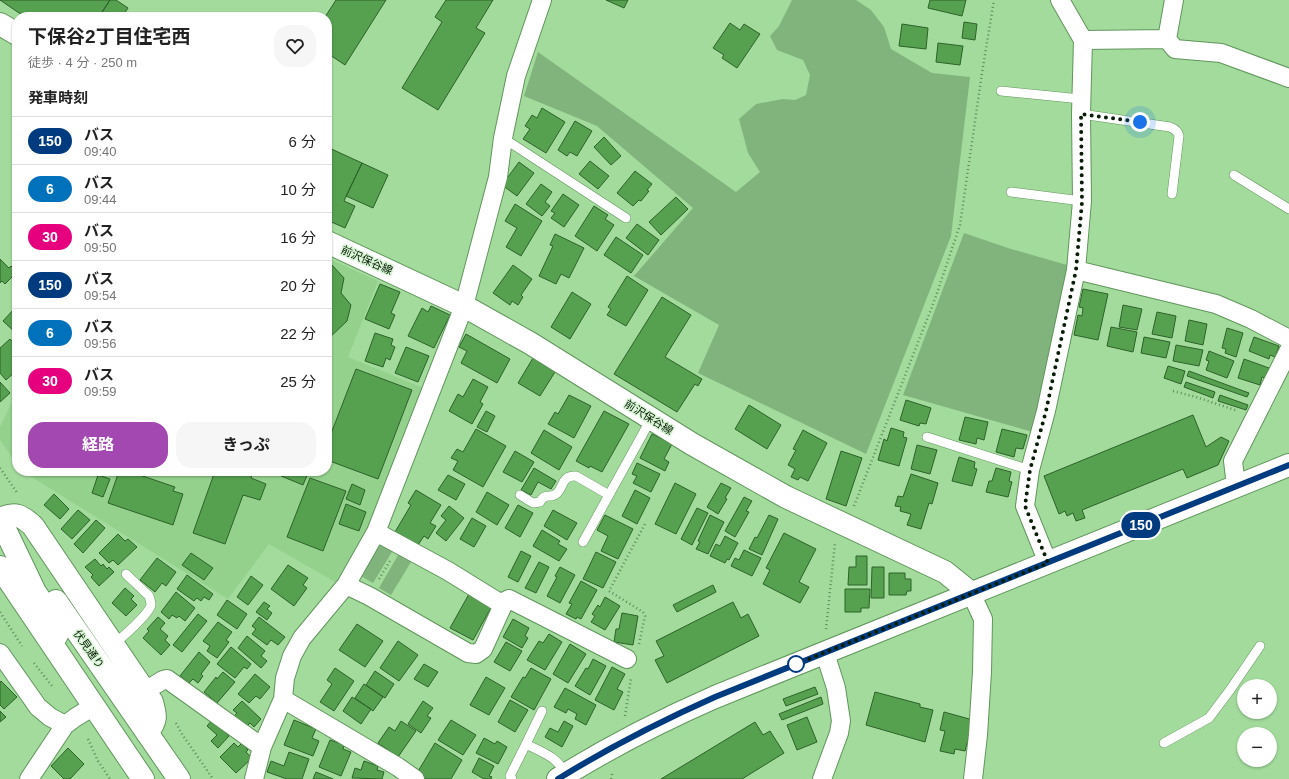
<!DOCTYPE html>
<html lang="ja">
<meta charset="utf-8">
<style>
body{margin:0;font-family:Helvetica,"Noto Sans JP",sans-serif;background:#f6f6f6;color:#222;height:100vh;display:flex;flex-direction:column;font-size:15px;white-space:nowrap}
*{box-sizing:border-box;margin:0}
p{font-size:13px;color:#767676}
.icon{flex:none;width:22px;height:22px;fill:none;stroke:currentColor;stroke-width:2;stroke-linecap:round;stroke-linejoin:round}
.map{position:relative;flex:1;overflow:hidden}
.details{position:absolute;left:12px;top:12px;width:320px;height:464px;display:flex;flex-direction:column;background:#fff;border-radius:16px;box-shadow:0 1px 3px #0004}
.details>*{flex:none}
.badge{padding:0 8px;border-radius:13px;font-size:14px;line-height:26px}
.buttons{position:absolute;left:1237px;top:679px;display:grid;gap:8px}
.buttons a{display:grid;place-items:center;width:40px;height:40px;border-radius:50%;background:#fff;box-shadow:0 1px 3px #0004;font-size:20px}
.you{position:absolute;width:20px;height:20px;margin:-10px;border:3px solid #fff;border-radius:50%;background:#1a73e8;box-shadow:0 0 0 6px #1a73e833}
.map>.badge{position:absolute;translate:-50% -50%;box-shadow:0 0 0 2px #fff}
h2{padding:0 16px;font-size:15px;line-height:36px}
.round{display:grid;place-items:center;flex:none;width:42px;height:42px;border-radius:16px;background:#f6f6f6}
.headline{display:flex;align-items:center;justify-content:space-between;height:68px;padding:0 16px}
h1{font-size:19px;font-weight:700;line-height:30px}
.button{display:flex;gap:8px;margin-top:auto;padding:8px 16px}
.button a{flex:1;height:46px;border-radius:16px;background:#a347b1;color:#fff;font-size:16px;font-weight:700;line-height:46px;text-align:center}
.button a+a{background:#f6f6f6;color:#222}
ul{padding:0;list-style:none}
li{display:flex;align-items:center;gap:12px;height:48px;padding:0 16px;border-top:1px solid #e0e0e0}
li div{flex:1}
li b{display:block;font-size:15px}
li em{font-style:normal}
li .badge{min-width:44px;font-weight:700;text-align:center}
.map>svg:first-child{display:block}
.built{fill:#93d18d}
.green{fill:#81b47c}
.building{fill:#56a150;stroke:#2d6229}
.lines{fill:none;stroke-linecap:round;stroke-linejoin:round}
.lane-casing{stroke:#60965b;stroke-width:10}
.street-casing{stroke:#60965b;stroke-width:20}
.secondary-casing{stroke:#60965b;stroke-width:24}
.primary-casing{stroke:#60965b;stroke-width:24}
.path{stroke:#608a5c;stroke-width:2.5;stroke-dasharray:1 3;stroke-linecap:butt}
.lane{stroke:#fff;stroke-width:9}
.street{stroke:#fff;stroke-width:18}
.secondary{stroke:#fff;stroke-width:22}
.primary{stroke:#fff;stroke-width:22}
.line-casing{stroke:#fff;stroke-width:9}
.line{stroke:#003b80;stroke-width:6}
.walk{stroke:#071d06;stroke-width:4;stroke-dasharray:0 7.2}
.stop-dot{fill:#fff;stroke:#003b80;stroke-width:2}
.labels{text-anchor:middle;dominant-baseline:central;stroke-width:3;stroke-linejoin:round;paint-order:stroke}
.street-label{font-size:11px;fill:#071d06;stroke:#d7f4d4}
</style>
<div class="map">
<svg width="1289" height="779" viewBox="0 0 1289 779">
<rect width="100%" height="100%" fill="#a2db9c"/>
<path class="built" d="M327,258L378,281L348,357L423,388L363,542L337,583L269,544L228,599L22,471H327Z
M17,391V464L0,440V427Z"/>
<path class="green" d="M792,0H856L871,10L884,27L891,49L932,73L970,77L951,236L866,454L698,373L719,325L634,276L693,208L597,126L524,96L538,52L736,192L760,172L748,153L739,119L756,104L783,99L795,100L806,95L810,75L803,60L777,50L770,36L779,26Z
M964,233L1008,248L1067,265L1056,340L1033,432L903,395Z
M381,539L395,547L373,583L359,575Z
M401,550L414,557L391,595L379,588Z"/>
<path class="building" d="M0,0H110L99,17H25Z
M110,0H116L128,8L122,17H103L100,15Z
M336,0H386L345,65L327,53V17H325Z
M446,0H493L476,28L485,33L438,110L402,88L442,22L435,17Z
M606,0H628L624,8Z
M930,0H966L962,16L928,8Z
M964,22L977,24L975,40L962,38Z
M730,23L740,30L744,24L760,34L737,68L722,58L724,55L713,48Z
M902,24L928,28L926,49L899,46Z
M938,43L963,46L960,65L936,62Z
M542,108L565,122L546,153L523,139L530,129L525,126L532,115L537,118Z
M575,121L592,131L577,156L570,152L567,156L558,150Z
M604,137L621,156L611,165L594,147Z
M327,147L362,163L344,201L355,206L345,228L327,220Z
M590,161L609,176L598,189L579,174Z
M519,162L534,173L517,196L502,185Z
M362,163L388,175L373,208L346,196Z
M635,171L652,184L647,190L649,191L641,201L639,200L633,206L617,193Z
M541,184L552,192L545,202L550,206L542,216L526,204Z
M563,194L579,205L564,227L551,218L555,213L551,211Z
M676,197L688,209L661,235L649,222Z
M515,204L542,221L521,256L506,247L517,228L505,221Z
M594,206L608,215L605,219L614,225L597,251L575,236Z
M637,224L659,240L648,255L626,238Z
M555,234L584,248L569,278L561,274L556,284L539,276L553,246L550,245Z
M616,237L643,255L631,273L604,255Z
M0,259L9,268L11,266L17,272L5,284L2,281L0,283Z
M331,264L344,278L341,293L351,305L347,321L327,340V266Z
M513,265L532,279L521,295L523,297L518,305L512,301L510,305L493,293Z
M627,276L648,290L626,326L607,315L611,309L608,307Z
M380,284L400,292L391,313L395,315L389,329L365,319Z
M1083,289L1108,294L1098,340L1074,335L1078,315L1082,316L1083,308L1079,307Z
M572,292L591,304L570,339L551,327Z
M662,297L691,315L665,357L702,379L698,386L695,384L677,412L614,374Z
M1123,305L1142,309L1137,330L1119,327Z
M431,306L450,315L434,348L408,336L422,308L428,312Z
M15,308L17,310V334L3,321Z
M1157,312L1176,316L1172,338L1152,334Z
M1189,320L1207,324L1203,345L1185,341Z
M1111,327L1137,332L1133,352L1107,346Z
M1227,328L1243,333L1236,357L1225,353L1226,349L1222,348Z
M375,333L393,339L391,345L395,347L390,360L386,358L383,367L365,361Z
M466,334L510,359L497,383L461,363L467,351L459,347Z
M1144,337L1170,342L1166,358L1141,353Z
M1254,337L1279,346L1275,357L1270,355L1269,359L1249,351Z
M10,339L17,347V370L6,380L0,373V348Z
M1176,345L1203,350L1199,366L1173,361Z
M406,347L429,356L418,382L395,373Z
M1209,351L1234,361L1227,378L1206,370L1209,361L1206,360Z
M533,358L555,372L540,396L518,383Z
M1244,359L1269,368L1265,378L1262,377L1260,385L1238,378Z
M1168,366L1185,371L1181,384L1164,378Z
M356,369L412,390L378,479L327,460V444Z
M1189,371L1249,393L1247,397L1187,376Z
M473,379L488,387L480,402L483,404L472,424L449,411L458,394L463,397Z
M0,382L10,393L0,402Z
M1186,382L1215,392L1213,398L1184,387Z
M569,395L591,406L574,438L548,424L555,412L558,414Z
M1220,395L1248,405L1246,410L1218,401Z
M906,400L931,408L926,424L920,423L919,426L900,420Z
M749,405L781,425L767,449L735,429Z
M486,411L495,416L487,432L477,427Z
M604,411L629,424L602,472L590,466L589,468L576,461Z
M1193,415L1206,447L1221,437L1229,441L1218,465L1187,478L1183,469L1082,510L1085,518L1076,521L1073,513L1067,516L1065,511L1059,514L1044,476Z
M965,417L988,422L984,440L977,438L976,444L959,440Z
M891,428L904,432L903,437L907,438L899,466L878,460L884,439L887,441Z
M476,429L506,446L483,487L453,470L458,461L451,458L457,449L463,452Z
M1002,429L1027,435L1023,449L1016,448L1014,457L996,452Z
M544,430L572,447L559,470L531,453Z
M803,430L827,443L808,481L800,477L798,480L791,477L795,469L788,465L796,450L793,449Z
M652,434L672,444L664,459L669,462L665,471L640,458Z
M917,445L937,450L930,474L911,469Z
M515,451L534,462L522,482L503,472Z
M841,451L862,458L846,506L826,499Z
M959,457L975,462L974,468L977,469L972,486L952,481Z
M637,463L660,474L651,492L633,483L637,476L632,474Z
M534,468L556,481L551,489L538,482L531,495L521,490Z
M996,468L1011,472L1009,481L1012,482L1008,497L986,492L989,481H992Z
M119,471H128L175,487L173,491L183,494L173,525L108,503Z
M215,471H253L251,478L266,484L260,500L243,495L225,544L193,533Z
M283,471H309L303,485L281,476Z
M911,474L938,483L932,504L929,503L921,529L907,525L911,514L900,511L901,507L895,506L898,496L903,497Z
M98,475L110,479L103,497L92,493Z
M448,475L465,484L456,500L438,490Z
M310,478L346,491L323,551L287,537Z
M675,483L696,494L676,534L655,524Z
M721,483L731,488L725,498L727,499L718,514L707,507Z
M352,484L365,490L360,505L346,499Z
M416,490L441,505L430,523L436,526L428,539L424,536L418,545L395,532L411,505L408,503Z
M635,490L650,498L637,524L622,516Z
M487,492L509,505L497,525L476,512Z
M54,494L69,509L60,519L44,505Z
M744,497L752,501L746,511L749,512L735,537L725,531Z
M346,504L366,512L359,531L339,524Z
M518,505L533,513L520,537L505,528Z
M449,506L464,518L446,541L436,533L446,520L441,516Z
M697,508L708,513L692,545L681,539Z
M78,510L90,520L72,539L61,529Z
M553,510L577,523L567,540L544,526Z
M605,515L633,529L618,559L601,551L608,536L597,530Z
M710,515L724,522L708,554L696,549L700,542L698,541Z
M769,515L778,519L762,555L749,549L755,537L757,538Z
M472,518L486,526L474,547L460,539Z
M96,520L105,528L83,553L74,544Z
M542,530L560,541L558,544L567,549L559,561L533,546Z
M784,533L816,549L799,582L809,587L800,603L763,584L770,570L766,568Z
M118,534L125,541L128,539L137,547L118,565L113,560L109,563L99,553Z
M725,536L738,543L729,560L727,559L725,563L710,556L716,544L720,546Z
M744,550L761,558L752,576L731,566L735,558L739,560Z
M521,551L531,556L518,582L508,577Z
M596,552L616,562L603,588L583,579Z
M191,553L213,568L204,580L182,565Z
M856,556H867V585H848L849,567H856Z
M157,558L176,572L166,586L162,583L155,592L140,580Z
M95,559L101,566L103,564L107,569L109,567L114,572L99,586L91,577L93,575L85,567Z
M539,562L549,567L536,593L525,588Z
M288,565L308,578L303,585L307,588L294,606L271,589Z
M560,567L575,575L560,603L547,596L557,577L555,576Z
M872,567H884V598H871Z
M889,573H905V579H911V591H907L906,595H889Z
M187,575L213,594L209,600L204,597L201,601L197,598L194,601L177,589Z
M251,576L263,585L248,605L237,597Z
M581,581L597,590L581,619L577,617L576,619L566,614L572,604L569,603Z
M713,585L716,592L677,612L673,605Z
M125,588L134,596L131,599L137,605L126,616L112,603Z
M845,589H870L869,608H861V612H845Z
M176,592L195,608L185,621L179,616L177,618L172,615L169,619L161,612Z
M469,594L492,606L473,640L450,628Z
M605,597L620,606L605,630L591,622L595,616L592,614L598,605L600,607Z
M227,600L247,614L237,629L217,615Z
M264,602L270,606L267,609L272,613L267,620L256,612Z
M733,602L741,618L748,614L759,636L667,683L655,660L664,656L656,641Z
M622,613L638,616L633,645L614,642L616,629H619Z
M198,614L207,621L182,652L173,645Z
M158,617L165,623L160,629L168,636L165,640L170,645L161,655L143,638L149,631L147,629Z
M259,617L285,637L278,645L271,640L267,645L252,634L256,629L252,626Z
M513,619L529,628L525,636L528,638L522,648L503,637Z
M218,622L232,632L226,640L229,642L217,658L207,651L210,646L203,641Z
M357,624L383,641L365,667L339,650Z
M549,634L562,642L545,670L527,660L539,641L543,643Z
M247,636L265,651L261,656L267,661L261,668L238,648Z
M398,641L418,655L399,681L380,668Z
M506,642L522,651L510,671L494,662Z
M570,644L586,654L568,683L553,674Z
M231,647L251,664L247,669L244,667L235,678L217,664Z
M199,652L210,662L201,674L203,676L198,683L193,679L189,683L180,676Z
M593,659L606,666L590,695L575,686L586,668L588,669Z
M424,664L438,672L428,687L414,679Z
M612,667L625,674L617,689L623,692L614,710L595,700Z
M335,668L354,681L334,711L320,702L332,684L327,680Z
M531,668L551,679L534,710L511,697L523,677L525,678Z
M375,671L394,684L385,698L366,685Z
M223,672L235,682L217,703L204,692L216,677L217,679Z
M255,674L270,687L260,699L256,696L249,703L238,694Z
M486,677L505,688L489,715L470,705Z
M1,681L17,697L4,709L0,705V682Z
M364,684L383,697L373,711L355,698Z
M815,687L818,694L786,706L783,699Z
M565,688L596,705L586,725L575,719L577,714L568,709L566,713L554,707Z
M875,692L920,704V707L933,710L925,742L866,725Z
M352,697L371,709L361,724L343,711Z
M821,697L823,704L782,720L779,714Z
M510,700L528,710L515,732L498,722Z
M242,701L261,719L254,727L250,723L245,728L233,717L237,713L233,710Z
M423,701L433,708L427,716L431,718L421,733L408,724Z
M0,711L6,717L0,722Z
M944,712L973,720L965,751L955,749L954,754L940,751L945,731L940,730Z
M807,717L817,742L797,750L787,725Z
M212,720L229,736L218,748L211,741L217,735L207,726Z
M294,720L316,729L312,738L319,741L313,756L284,745Z
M451,720L476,735L463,755L438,740Z
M401,721L416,731L398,757L378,743L389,727L395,731Z
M564,721L573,726L562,747L545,737L550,728L558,732Z
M755,722L763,735L770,731L784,753L742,779H661Z
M484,738L495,744L497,741L507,747L498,764L476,753Z
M330,740L344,745L343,749L351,752L341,776L319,767Z
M234,743L238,747L242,743L248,750L246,752L252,758L236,773L220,757Z
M435,743L462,760L451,779H427L417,773Z
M68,748L84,764L70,779H64L51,766Z
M289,752L309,759L302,779H287L267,772L271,761L284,766Z
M479,758L494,766L489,776L492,777L491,779H484L472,772Z
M364,761L378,766L377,770L384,772L382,779L352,778L355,768L361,770Z
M316,772L333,779H313Z"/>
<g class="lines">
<defs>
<path id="lane" d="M1001,91L1081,99
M1081,114L1170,127C1175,129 1178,131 1179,136L1172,194
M503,138L626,218
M1234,175L1289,209
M1011,192L1082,201
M927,437L1030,470
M520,495L533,503L540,502C545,492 550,499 556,494C564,488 561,475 576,476L609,495
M583,542L651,419
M113,644C121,639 149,614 151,605C151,602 150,599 149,596L126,574
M1164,743L1209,718L1230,690L1260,646
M526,744L542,711
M512,779L510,776L526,744C543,753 556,756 566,774"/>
<path id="street" d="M1060,0L1083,40
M1167,39L1175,49L1221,53L1289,78
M1076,270L1216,304L1251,319L1289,339
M1236,486L1233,461L1289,350
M376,532L448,571L503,605
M1048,563L1025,506L1030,470L1046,411L1076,270L1082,201L1081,114L1083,40L1167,39L1174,0
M346,585L369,596L468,653L476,654L483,649L503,605L505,601L509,599L627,659
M971,593L983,619L982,672L978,735L973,779
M0,653L38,707L50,717L65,725L76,717L94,706
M145,691L163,680L167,679L262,747
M283,699L398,767L415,779
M29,779L65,725
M254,779L262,747L283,699L285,678L292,656L302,638L346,585L376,532L464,306L498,177L503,138L516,76L542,0
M822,779L839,733L841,721L836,688L825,653"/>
<path id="secondary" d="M0,24L17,34
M327,242L464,306L530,343L692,444L786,497L945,572L971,593
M0,567L143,779
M56,601L179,779
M51,642C57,636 60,633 57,624L35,592L0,519C15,512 21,515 33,526L152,702C156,716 157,721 147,733"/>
<path id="primary" d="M558,779C608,748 660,721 715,697L1289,465"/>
</defs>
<use href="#lane" class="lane-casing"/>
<use href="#street" class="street-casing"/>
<use href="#secondary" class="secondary-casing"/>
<use href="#primary" class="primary-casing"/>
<path class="path" d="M1173,391L1196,397L1238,411
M0,468L18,494
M854,506L935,299L960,225L982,73L994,0
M379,579L390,561
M0,612L22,646
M826,629L835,543
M639,644L645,616L643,612L609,591L645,524
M34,663L52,686
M625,716L631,678
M176,723L182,734L213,779
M88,739L98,761L110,779
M611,779L612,774"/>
<use href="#lane" class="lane"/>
<use href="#street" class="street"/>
<use href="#secondary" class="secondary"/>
<use href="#primary" class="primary"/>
</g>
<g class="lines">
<defs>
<path id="line" d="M558,779C608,748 661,721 715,697L1289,465"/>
</defs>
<use href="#line" class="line-casing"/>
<use href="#line" class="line"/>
<path class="walk" d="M796,664L1048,563L1025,506L1030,470L1046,411L1076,270L1082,202L1081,114L1140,122"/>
</g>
<circle class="stop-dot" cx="796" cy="664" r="8"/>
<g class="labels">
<g class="street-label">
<text transform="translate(367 260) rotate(24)">前沢保谷線</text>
<text transform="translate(649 417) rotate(32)">前沢保谷線</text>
<text transform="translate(89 649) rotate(55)">伏見通り</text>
</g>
</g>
</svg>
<div class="buttons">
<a>+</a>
<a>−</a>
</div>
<div class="you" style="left:1140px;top:122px"></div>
<b class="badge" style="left:1141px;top:525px;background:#003b80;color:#fff">150</b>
<section class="details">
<div class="headline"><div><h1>下保谷2丁目住宅西</h1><p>徒歩 · 4 分 · 250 m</p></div><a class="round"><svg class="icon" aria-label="heart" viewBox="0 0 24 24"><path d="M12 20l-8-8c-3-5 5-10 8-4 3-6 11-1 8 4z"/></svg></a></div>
<h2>発車時刻</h2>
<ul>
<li><span class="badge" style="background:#003b80;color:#fff">150</span><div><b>バス</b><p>09:40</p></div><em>6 分</em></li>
<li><span class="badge" style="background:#0072bc;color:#fff">6</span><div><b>バス</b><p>09:44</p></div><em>10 分</em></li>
<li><span class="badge" style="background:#e6007e;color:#fff">30</span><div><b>バス</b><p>09:50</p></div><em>16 分</em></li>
<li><span class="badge" style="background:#003b80;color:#fff">150</span><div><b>バス</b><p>09:54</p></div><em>20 分</em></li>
<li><span class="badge" style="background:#0072bc;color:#fff">6</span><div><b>バス</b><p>09:56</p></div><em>22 分</em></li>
<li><span class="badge" style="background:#e6007e;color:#fff">30</span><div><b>バス</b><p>09:59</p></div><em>25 分</em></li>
</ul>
<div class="button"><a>経路</a><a>きっぷ</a></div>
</section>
</div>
